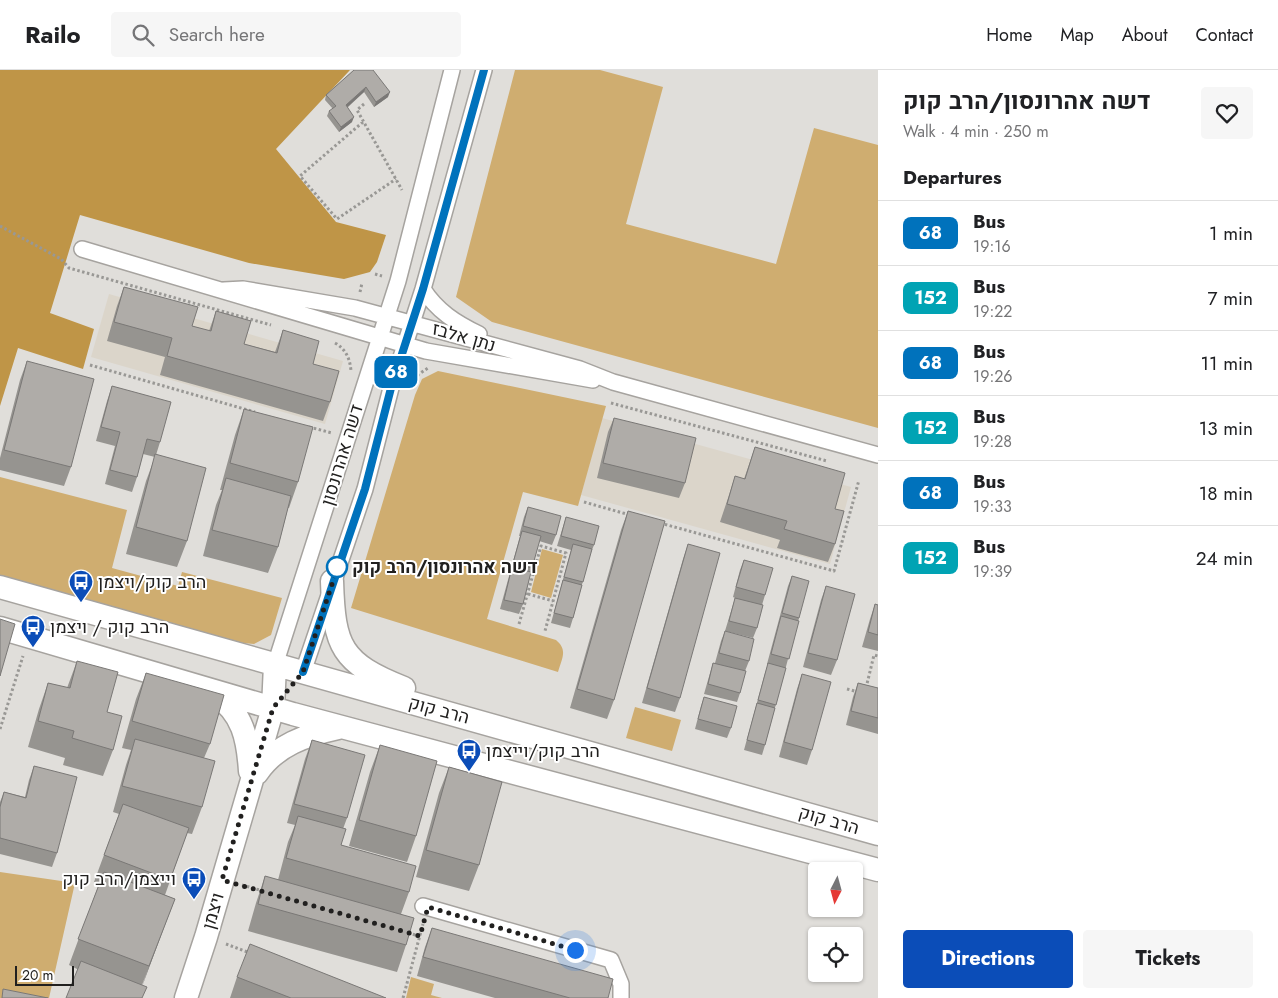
<!DOCTYPE html>
<meta charset="utf-8">
<style>
body{margin:0;font-family:Jost,Heebo,sans-serif;background:#f6f6f6;color:#202124;height:100vh;display:flex;flex-direction:column;font-size:19px;white-space:nowrap}
*{box-sizing:border-box;margin:0}
p{font-size:16px;color:#757577}
.icon{flex:none;width:28px;height:28px;fill:none;stroke:currentColor;stroke-width:2;stroke-linecap:round;stroke-linejoin:round}
.map{position:relative;flex:1;overflow:hidden}
.sheet{display:flex;flex-direction:column;background:#fff;width:400px}
.sheet>*{flex:none}
.badge{padding:0 10px;border-radius:8px;font-size:18px;line-height:32px}
.needle{width:32px;rotate:186deg}
.buttons{position:absolute;left:808px;top:792px;display:grid;gap:10px}
.buttons a{display:grid;place-items:center;width:55px;height:55px;border-radius:5px;background:#fff;box-shadow:0 1px 4px #0004;font-size:25px}
.scale{position:absolute;left:15px;bottom:12px;width:59px;box-sizing:border-box;padding-left:5px;border:2px solid #21201f;border-top:0;font-size:14px;line-height:18px;white-space:nowrap;color:#21201f;-webkit-text-stroke:4px #fff;paint-order:stroke}
.you{position:absolute;width:25px;height:25px;margin:-12px;border:4px solid #fff;border-radius:50%;background:#1a73e8;box-shadow:0 0 0 8px #1a73e833}
.map>.badge{position:absolute;translate:-50% -50%;box-shadow:0 0 0 2px #fff}
h2{padding:0 25px;font-size:19px;line-height:45px}
.round{display:grid;place-items:center;flex:none;width:52px;height:52px;border-radius:5px;background:#f6f6f6}
.headline{display:flex;align-items:center;justify-content:space-between;height:85px;padding:0 25px}
h1{font-size:24px;font-weight:700;line-height:38px}
.cta{display:flex;gap:10px;margin-top:auto;padding:10px 25px}
.cta a{flex:1;height:58px;border-radius:5px;background:#0b4db8;color:#fff;font-size:20px;font-weight:700;line-height:58px;text-align:center}
.cta a+a{background:#f6f6f6;color:#202124}
ul{padding:0;list-style:none}
li{display:flex;align-items:center;gap:15px;height:65px;padding:0 25px;border-top:1px solid #e0e0e0}
li div{flex:1}
li b{display:block;font-size:19px}
li em{font-style:normal}
li .badge{min-width:55px;font-weight:700;text-align:center}
header{display:flex;align-items:center;gap:30px;box-sizing:border-box;height:70px;padding:0 25px;background:#fff;border-bottom:1px solid #e0e0e0}
header strong{font-size:24px}
nav{display:flex;gap:28px;margin-inline-start:auto;font-size:18px}
.search{width:350px;height:45px;background:#f6f6f6;display:flex;align-items:center;gap:12px;box-sizing:border-box;padding:0 18px;border-radius:5px;color:#757577;font-size:19px}
main{display:flex;flex:1;min-height:0}
.map>svg:first-child{display:block}
.built{fill:#dbd5ca}
.green{fill:#cfad70}
.forest{fill:#bf9547}
.lines{fill:none;stroke-linecap:round;stroke-linejoin:round}
.street-casing{stroke:#a6a39f;stroke-width:18}
.secondary-casing{stroke:#a6a39f;stroke-width:25}
.path{stroke:#999895;stroke-width:3;stroke-dasharray:2.5 2.5;stroke-linecap:butt}
.street{stroke:#fff;stroke-width:15}
.secondary{stroke:#fff;stroke-width:22}
.wall{fill:#969490}
.shaded-wall{fill:#7a7876}
.building{fill:#afaca8;stroke:#7a7876}
.line-casing{stroke:#fff;stroke-width:11}
.line{stroke:#0072bc;stroke-width:8}
.walk{stroke:#21201f;stroke-width:5;stroke-dasharray:0 9}
.stop-dot{fill:#fff;stroke:#0072bc;stroke-width:2.5}
.labels{text-anchor:middle;dominant-baseline:central;stroke-width:4;stroke-linejoin:round;paint-order:stroke}
.street-label{font-size:18px;fill:#21201f;stroke:#fff}
.stop-label{font-size:18px;font-weight:bold;fill:#21201f;stroke:#fff;text-anchor:start}
.poi-label{font-size:18px;fill:#21201f;stroke:#fff;text-anchor:start}
</style>
<header>
<strong>Railo</strong>
<div class="search"><svg class="icon" aria-label="search" viewBox="0 0 24 24"><circle cx="10" cy="10" r="6"/><path d="M15 15l6 6"/></svg>Search here</div>
<nav><a>Home</a><a>Map</a><a>About</a><a>Contact</a></nav>
</header>
<main>
<div class="map">
<svg width="878" height="928" viewBox="0 0 878 928">
<rect width="100%" height="100%" fill="#e0deda"/>
<path class="built" d="M109,224L343,291L325,354L91,287Z
M602,348L851,417L830,494L581,425Z"/>
<path class="green" d="M515,0H600L663,17L626,154L776,194L814,58L878,75V358L492,252L456,227Z
M438,301L606,336L578,436L523,422L487,549L556,570C568,580 562,588 558,602L351,538L415,325L422,309Z
M0,407L127,440L112,498L178,516L182,502L282,528L271,565L254,574L243,573L0,510Z
M542,479L563,485L551,528L531,522Z
M635,637L681,650L672,681L626,668Z
M0,802L75,813L49,928H0Z
M411,907L434,914L431,925L442,928H406Z"/>
<path class="forest" d="M0,0H350L276,79L336,152L386,165L377,192L370,202L344,209L249,193L80,145L50,243L94,259L83,299L18,278L0,336Z"/>
<g class="lines">
<defs>
<path id="street" d="M82,179L426,281L593,310
M423,219C437,241 456,253 479,264
M224,220L243,219L355,238L580,299L613,312L878,385
M275,595L398,211L452,0
M303,602L365,419L391,318L423,219L484,0
M423,836L611,890L621,914V928"/>
<path id="secondary" d="M332,511C334,577 341,593 404,618
M0,517L878,764
M0,558L293,644L878,800
M215,625C243,642 248,670 250,701
M257,703C276,675 306,665 338,658
M186,928L206,867L273,638L275,595"/>
</defs>
<use href="#street" class="street-casing"/>
<use href="#secondary" class="secondary-casing"/>
<path class="path" d="M364,34L357,40L402,120
M363,52L300,106L337,149L396,109
M0,156L61,189L69,198L271,255
M375,204L382,206
M360,222L362,213
M335,273C346,279 350,289 351,301
M90,295L255,342
M412,314L419,304L428,298
M611,333L827,391
M309,357L332,363
M584,432L630,445
M660,453L834,501L859,410
M528,524L553,531
M519,554L541,476L566,483L545,561
M866,618L874,585L878,586
M847,619L858,622
M0,659L23,586
M242,815L263,821
M408,863L419,866
M226,874L250,883
M403,928L423,854"/>
<use href="#street" class="street"/>
<use href="#secondary" class="secondary"/>
</g>
<path class="wall" d="M354,0L388,27L374,37L364,22L347,38L352,52L339,62L327,46L329,41L333,39L325,30L326,25Z
M124,217L192,256L209,261L216,241L244,274L275,282L283,260L313,294L330,332L323,351L160,305L165,287L107,271L117,236Z
M27,291L71,397L64,416L0,400V388L20,310Z
M112,316L160,372L156,385L187,471L177,497L126,484L146,411L155,387L143,384L137,407L132,422L105,414L115,376L96,371L107,331Z
M244,339L298,412L289,438H288L278,477L268,503L203,486L216,435L222,420H220L235,365Z
M614,348L685,413L679,428L597,408L608,362Z
M755,377L835,439V474L828,492L777,478L780,470L720,452L729,425L735,406L744,409Z
M528,437L556,465L552,475L539,471L523,534L519,544L500,539L520,466H519L524,447Z
M628,441L614,630L607,649L570,638L621,460Z
M566,447L594,475L590,485L573,548L570,558L551,553L571,480L557,476Z
M688,474L680,628L675,642L642,633L683,489Z
M744,490L765,525L762,535L757,558L753,568L725,561L735,528L733,527L740,500Z
M792,506L799,548L765,675L762,685L744,680L765,603L768,594H767L788,516Z
M826,516L837,590L831,605L803,597L821,530Z
M875,534L878,535V581L862,577L870,549Z
M725,561L749,591L745,601L740,623L737,632L704,624L710,603L713,593H715L721,571Z
M77,591L107,642L113,680L103,706L63,695L65,688L28,677L39,639L48,613L67,618Z
M146,603L210,674L204,688L202,737L192,764L187,763L165,825L175,829L142,915L77,899L69,895L99,814L94,812L119,744L113,742L126,695L131,680L122,678L136,629Z
M802,604L812,680L807,695L779,687L797,619Z
M858,613L878,618V664L846,655L853,627Z
M704,627L731,658L727,668L695,659L701,636Z
M312,670L347,748L343,759L341,775L409,822L401,844L406,875L397,902L248,861L256,833L265,806L278,810L288,772L295,755L287,753L305,689Z
M380,675L416,766L407,792L349,776L370,702Z
M34,696L57,783L52,797L0,784V732L4,722L25,727L29,710Z
M449,697L479,795L469,821L416,807L439,723Z
M432,858L608,928H495L417,906L425,877Z
M237,907L386,928H230Z"/>
<path class="shaded-wall" d="M366,17L364,22L344,40L346,35Z
M390,22L388,27L374,37L376,32Z
M354,47L352,52L339,62L341,57Z
M175,829L165,855L140,922L149,896Z"/>
<path class="building" d="M354,0H373L390,22L376,32L366,17L346,35L354,47L341,57L329,41L336,36L326,25Z
M124,217L198,237L192,256L211,261L216,241L251,251L244,274L277,283L283,260L319,271L313,294L339,301L330,332L167,286L172,268L114,252Z
M27,291L94,309L71,397L4,380Z
M112,316L171,332L160,372L147,369L137,407L110,400L120,362L101,357Z
M244,339L313,357L298,412L230,393Z
M614,348L696,368L685,413L603,393Z
M755,377L845,403L835,439L844,441L835,474L784,459L787,451L727,434L735,406L745,409Z
M155,384L206,398L187,471L136,457Z
M226,408L291,426L278,477L212,460Z
M528,437L561,446L556,465L523,456Z
M628,441L665,451L614,630L577,619Z
M566,447L599,456L594,475L561,466Z
M522,461L541,466L532,498L513,493Z
M573,474L592,479L583,512L564,507Z
M688,474L720,483L680,628L647,618Z
M744,490L773,498L765,525L736,517Z
M512,497L531,502L523,534L504,530Z
M792,506L809,511L799,548L782,543Z
M563,510L582,515L573,548L554,543Z
M826,516L855,524L837,590L808,583Z
M735,528L763,535L757,558L729,551Z
M875,534L878,535V565L868,562Z
M781,546L799,551L789,589L771,584Z
M0,549L15,554L0,606Z
M725,561L754,569L749,591L719,583Z
M77,591L118,602L107,642L122,646L113,680L72,668L74,661L38,651L48,613L70,618Z
M713,593L746,601L740,623L708,614Z
M768,593L786,598L776,635L758,630Z
M146,603L224,625L210,674L132,651Z
M802,604L831,612L812,680L784,672Z
M858,613L878,618V648L851,641Z
M704,627L737,636L731,658L698,649Z
M757,633L775,638L765,675L747,670Z
M135,669L215,691L202,737L122,716Z
M312,670L365,685L347,748L294,734Z
M380,675L437,691L416,766L359,750Z
M34,696L77,707L57,783L0,768V737L4,722L26,728Z
M449,697L502,712L479,795L426,780Z
M123,734L189,758L170,810L104,785Z
M298,746L346,759L341,775L416,796L409,822L286,788Z
M104,802L175,829L149,896L78,869Z
M265,806L414,848L406,875L258,834Z
M432,858L613,909L608,928H570L423,887Z
M250,874L386,928H291L237,907Z
M81,891L147,917L142,928H66Z
M3,919L48,928H2Z"/>
<g class="lines">
<defs>
<path id="line" d="M303,602L365,419L391,318L423,219L484,0"/>
</defs>
<use href="#line" class="line-casing"/>
<use href="#line" class="line"/>
<path class="walk" d="M337,497L339,493L303,602L273,638L222,810L420,866L428,837L575,880"/>
</g>
<defs>
<symbol id="bus-pin" viewBox="-11 -11 22 30"><path d="M0 17L-7.5 6A9.5 9.5 0 1 1 7.5 6Z" fill="#0b4db8" stroke="#fff"/><path d="M-5-6H5V4H4V6H2V4H-2V6H-4V4H-5ZM-3.5-4V0h7V-4ZM-3.5 1.2v1.5H-2V1.2ZM2 1.2v1.5H3.5V1.2Z" fill="#fff"/></symbol>
</defs>
<g fill-rule="evenodd">
<use href="#bus-pin" x="67" y="498" width="28" height="38"/>
<use href="#bus-pin" x="19" y="543" width="28" height="38"/>
<use href="#bus-pin" x="455" y="667" width="28" height="38"/>
<use href="#bus-pin" x="180" y="795" width="28" height="38"/>
</g>
<circle class="stop-dot" cx="337" cy="497" r="10"/>
<g class="labels">
<g class="street-label">
<text transform="translate(464 267) rotate(16)">נתן אלבז</text>
<text transform="translate(342 385) rotate(-73)">דשה אהרונסון</text>
<text transform="translate(439 640) rotate(15)">הרב קוק</text>
<text transform="translate(829 750) rotate(16)">הרב קוק</text>
<text transform="translate(213 841) rotate(-74)">ויצמן</text>
</g>
<g class="stop-label">
<text x="352" y="497">דשה אהרונסון/הרב קוק</text>
</g>
<g class="poi-label">
<text x="98" y="512">הרב קוק/ויצמן</text>
<text x="50" y="557">הרב קוק / ויצמן</text>
<text x="486" y="681">הרב קוק/וייצמן</text>
<text x="176" y="809" text-anchor="end">וייצמן/הרב קוק</text>
</g>
</g>
</svg>
<div class="buttons">
<a><svg class="needle" viewBox="-14 -14 28 28"><path d="M0-13l5 13h-10z" fill="#e53935"/><path d="M0 13l5-13h-10z" fill="#757577"/></svg></a>
<a><svg class="icon" aria-label="locate" viewBox="0 0 24 24"><circle cx="12" cy="12" r="6"/><path d="M12 2v4M12 18v4M2 12h4M18 12h4"/></svg></a>
</div>
<div class="scale">20 m</div>
<div class="you" style="left:575px;top:880px"></div>
<b class="badge" style="left:396px;top:302px;background:#0072bc;color:#fff">68</b>
</div>
<section class="sheet">
<div class="headline"><div><h1>דשה אהרונסון/הרב קוק</h1><p>Walk · 4 min · 250 m</p></div><a class="round"><svg class="icon" aria-label="heart" viewBox="0 0 24 24"><path d="M12 20l-8-8c-3-5 5-10 8-4 3-6 11-1 8 4z"/></svg></a></div>
<h2>Departures</h2>
<ul>
<li><span class="badge" style="background:#0072bc;color:#fff">68</span><div><b>Bus</b><p>19:16</p></div><em>1 min</em></li>
<li><span class="badge" style="background:#00a3b4;color:#fff">152</span><div><b>Bus</b><p>19:22</p></div><em>7 min</em></li>
<li><span class="badge" style="background:#0072bc;color:#fff">68</span><div><b>Bus</b><p>19:26</p></div><em>11 min</em></li>
<li><span class="badge" style="background:#00a3b4;color:#fff">152</span><div><b>Bus</b><p>19:28</p></div><em>13 min</em></li>
<li><span class="badge" style="background:#0072bc;color:#fff">68</span><div><b>Bus</b><p>19:33</p></div><em>18 min</em></li>
<li><span class="badge" style="background:#00a3b4;color:#fff">152</span><div><b>Bus</b><p>19:39</p></div><em>24 min</em></li>
</ul>
<div class="cta"><a>Directions</a><a>Tickets</a></div>
</section>
</main>
